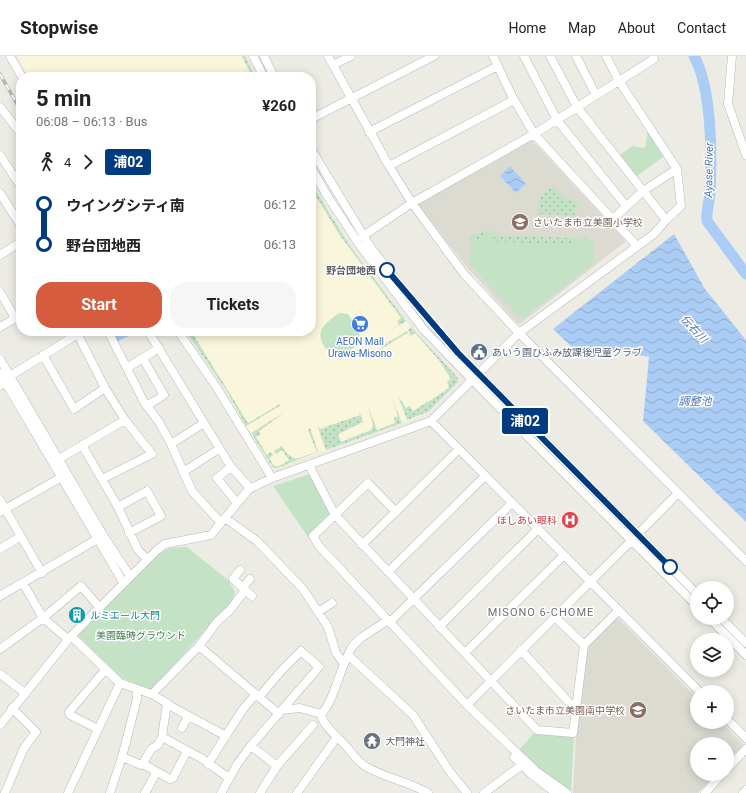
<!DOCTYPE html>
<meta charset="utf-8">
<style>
body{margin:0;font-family:Roboto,"Noto Sans JP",sans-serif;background:#f6f6f6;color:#222;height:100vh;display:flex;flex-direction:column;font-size:15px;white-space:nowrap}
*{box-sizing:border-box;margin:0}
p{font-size:13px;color:#767676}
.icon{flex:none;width:22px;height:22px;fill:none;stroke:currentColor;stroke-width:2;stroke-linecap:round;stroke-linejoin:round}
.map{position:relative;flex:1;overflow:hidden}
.details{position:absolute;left:16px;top:16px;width:300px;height:264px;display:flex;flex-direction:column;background:#fff;border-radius:16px;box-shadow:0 2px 10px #0003}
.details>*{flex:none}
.badge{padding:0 8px;border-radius:3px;font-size:14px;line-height:26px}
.buttons{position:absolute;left:690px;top:525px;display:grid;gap:8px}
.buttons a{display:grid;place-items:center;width:44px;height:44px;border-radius:50%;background:#fff;box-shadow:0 2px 10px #0003;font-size:20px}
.map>.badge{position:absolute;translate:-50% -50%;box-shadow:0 0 0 2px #fff}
.legs{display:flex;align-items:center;gap:6px;height:44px;padding:0 20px;font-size:13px}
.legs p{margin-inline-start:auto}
.summary{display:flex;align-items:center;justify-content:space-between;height:68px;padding:0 20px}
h1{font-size:22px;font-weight:700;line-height:30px}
.action{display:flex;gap:8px;margin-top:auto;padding:8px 20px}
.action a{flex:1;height:46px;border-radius:16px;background:#d65c40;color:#fff;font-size:16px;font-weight:700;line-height:46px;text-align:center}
.action a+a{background:#f6f6f6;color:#222}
ul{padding:0 20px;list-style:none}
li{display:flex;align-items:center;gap:14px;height:40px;font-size:15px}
li i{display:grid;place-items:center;width:6px;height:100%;margin:0 5px;background:currentColor}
li i::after{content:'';width:10px;height:10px;margin:-5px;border:3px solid;border-radius:50%;background:#fff}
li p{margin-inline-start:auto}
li:first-child i{background:linear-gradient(#0000 50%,currentColor 0)}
li:last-child i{background:linear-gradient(currentColor 50%,#0000 0)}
header{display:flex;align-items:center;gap:24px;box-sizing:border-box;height:56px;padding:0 20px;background:#fff;border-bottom:1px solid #e0e0e0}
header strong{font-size:19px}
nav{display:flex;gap:22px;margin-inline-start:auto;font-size:14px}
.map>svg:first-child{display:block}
.commercial{fill:#faf6db}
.education{fill:#dcdbd2}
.grass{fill:url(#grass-dots)}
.park{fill:#c3e2c6}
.water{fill:url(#water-waves)}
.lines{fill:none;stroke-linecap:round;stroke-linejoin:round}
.river{stroke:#abcdf5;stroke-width:11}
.minor-casing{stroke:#b6b8bc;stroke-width:9}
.minor{stroke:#fff;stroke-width:8}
.rail-casing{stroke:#b4b5b5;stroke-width:3.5}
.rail{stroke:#fff;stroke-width:2;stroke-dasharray:6;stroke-linecap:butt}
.line-1-casing{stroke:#fff;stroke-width:9}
.line-1{stroke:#003b80;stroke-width:6}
.stop-1-dot{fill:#fff;stroke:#003b80;stroke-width:2}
.labels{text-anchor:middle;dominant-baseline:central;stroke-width:3;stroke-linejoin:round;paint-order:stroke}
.education-label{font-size:10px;fill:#785e54;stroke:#fff;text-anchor:start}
.stop-label{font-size:10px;font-weight:bold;fill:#5c5e63;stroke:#fff;text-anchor:end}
.shop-label{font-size:10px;fill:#366cbe;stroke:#fff}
.service-label{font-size:10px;fill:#4e5e75;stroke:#fff;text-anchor:start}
.health-label{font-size:10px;fill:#be3a42;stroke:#fff;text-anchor:end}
.culture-label{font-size:10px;fill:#0d838f;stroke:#fff;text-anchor:start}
.park-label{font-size:10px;fill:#3e7f48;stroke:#fff}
.worship-label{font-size:10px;fill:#5b616d;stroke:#fff;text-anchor:start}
.water-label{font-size:11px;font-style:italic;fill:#5077b6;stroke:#fff}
.neighbourhood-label{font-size:11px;letter-spacing:1px;fill:#6d7074;stroke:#fff}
</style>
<header>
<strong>Stopwise</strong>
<nav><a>Home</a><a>Map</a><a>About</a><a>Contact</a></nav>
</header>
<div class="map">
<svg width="746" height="737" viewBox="0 0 746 737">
<defs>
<pattern id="grass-dots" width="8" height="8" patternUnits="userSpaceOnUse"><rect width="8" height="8" fill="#c3e2c6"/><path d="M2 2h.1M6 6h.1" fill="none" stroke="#a2baa4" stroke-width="1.8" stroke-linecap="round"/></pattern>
<pattern id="water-waves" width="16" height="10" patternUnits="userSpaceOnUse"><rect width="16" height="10" fill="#abcdf5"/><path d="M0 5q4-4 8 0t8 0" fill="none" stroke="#8eaaca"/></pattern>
</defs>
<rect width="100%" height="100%" fill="#edece4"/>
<path class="commercial" d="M17,0H245L255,21H29Z
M311,127L350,190L379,231L411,271L458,322V326L424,359L277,412L272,410L239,359L226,334L186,275H311Z"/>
<path class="education" d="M531,83L625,184V186L521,267L518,268L464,208L418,148Z
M617,561L697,642V666H721L744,689L727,707V688H697V718H716L698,737H573L576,680L586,591Z"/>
<path class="grass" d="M242,0H245L255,21H252Z
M311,127L350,190L406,265L376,284L399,269L397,265L401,262L339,178L311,132Z
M553,130L566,143L574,144L581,149L573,156L576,160L572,165L565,164V159L541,158V164H538L539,143Z
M486,175L488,181L471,186L470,180Z
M493,179L573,182V188L493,186Z
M411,271L458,322V326L428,356L407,364L398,340L406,352L410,350L413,355L445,335L449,331L447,325L451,323L438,303L415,277L411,280L408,274Z
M191,275L248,367L280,348L281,349L246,370L226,334L187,277Z
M407,275L409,281L407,277L381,293L382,290Z
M392,342L402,367L326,394L317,369L320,373L360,359L359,354L363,366L338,378L341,386L371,374L373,369L368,351L377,374L395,367L394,362L398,360Z
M285,356L259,375L261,378L256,381L267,399L271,396L273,399L269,402L274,410H280L289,404L282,394L276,398L274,395L282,390L287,398L296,403L317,396L308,374L310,372L318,396L277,412L272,410L251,377Z"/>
<path class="park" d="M648,75L664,100L636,121L620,99L632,90L645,92Z
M486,175L493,176L494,186L573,188V182L586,181L594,188V207L522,263L470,209L471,186L487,181Z
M339,257L348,258C351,263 356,269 359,275C360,277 359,281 358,284C354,298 341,297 329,296C313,278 321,270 339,257Z
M310,418L332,459L308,481L273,430Z
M187,491L229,525L235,536L233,544L151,634L122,622L78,580L157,499L170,492Z
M535,676L574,680L571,737L537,713L519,694Z"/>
<path class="water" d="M510,110L526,128L516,137L500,120Z
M674,178L705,233L746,284V466L643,365L649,301L584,290L578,297L553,273Z
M112,275H135V277L118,285Z"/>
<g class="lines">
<path class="river" d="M694,0C712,33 712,99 710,137C709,147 706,156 707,165L746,218"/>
<defs>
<path id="minor" d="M10,0L22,21
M253,0L264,21
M264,0L274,21
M328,0L389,110L412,147L464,218L519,277L746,505
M493,0L512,40L534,78L637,190
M524,0L557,64L626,150
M576,0L596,39
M606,0L619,25L677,113L681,150L666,164
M732,0L728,48L746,99
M333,9L351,0
M0,51L21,78
M311,63L434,0
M369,76L498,10
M311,93L371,192L419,253L458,297L697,538
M0,99L21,131
M389,110L514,44
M311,111L326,138L361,191L424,274L527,380L697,550
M0,137L21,170
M612,164L643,135L677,113
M363,180L412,147L534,78L654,3L653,0
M0,199L21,186
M0,236L15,262
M0,271L21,259
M76,275L105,332L125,364L152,398L102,423
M108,275L144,346L159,366L171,388L192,435L221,467
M148,275L231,411L250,432
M178,275L217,332L272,422
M43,299L74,353L105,332
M0,303L103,479L130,520
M143,303L164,339L147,350
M127,312L159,292
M0,317L123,526
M0,330L10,320L78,278
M431,365L700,636
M171,388L204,367
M82,389L118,451L138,494L147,503
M59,403L125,364
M309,409L335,459L537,674L573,677L584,589L619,554
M231,411L217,422L237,447
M183,416L219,393
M0,444L42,517
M118,451L147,435L161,460L129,477
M0,456L60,422
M396,456L368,427L313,480L319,490L467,649L536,715L567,737
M225,462L257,485L303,533L328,571L336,597L344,608
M638,478L678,437
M362,489L459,393
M0,493L21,480
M240,514L233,523L252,540
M388,516L485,420
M23,527L43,562L68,583
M0,540L101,481
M318,556L332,547
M555,561L584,589
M709,562L746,599
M721,562L746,587
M391,565L512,447
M439,571L538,473
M71,580L120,627L137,633V643L122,701L110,737
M199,590L279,658
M0,593L43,562L81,530L99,551
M521,594L576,654
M465,597L564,499
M348,599L413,659L450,716L467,737
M0,618L25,637
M137,633L154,639
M467,649L632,484
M282,654L300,652L321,658C333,648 341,609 351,593C358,581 374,574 385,566
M321,658C322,667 333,677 339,683C349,691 354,703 365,710C384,722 408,725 428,737
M727,663L746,682
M0,669L71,580L158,493L165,488L211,479L249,433L272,422L431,365L519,277L654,178L666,164L577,51L550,0
M182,672L188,660
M98,673L70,659L69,656L106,613
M226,680L174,652L154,639V636L199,590L217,566L230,554L243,537L245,529L250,523
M162,681L201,702L229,722
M251,690L277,710
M122,701L141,709L143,708L151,693L158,689L162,681L167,647
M514,701L532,719L556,737
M143,708L170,723L173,722L187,695
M208,708L243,653L256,638
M727,713L746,693
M5,737L24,692L36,676L12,652
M68,737L120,627
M145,737L156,717
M221,737L238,707L249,692L319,611L301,595L282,614L259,641
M260,737L277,710L313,669
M297,737L337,681
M484,737L522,709
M705,737L722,718
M743,737L746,734"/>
</defs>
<use href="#minor" class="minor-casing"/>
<use href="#minor" class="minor"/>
<defs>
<path id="rail" d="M0,18L21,55"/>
</defs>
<use href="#rail" class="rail-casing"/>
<use href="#rail" class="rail"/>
</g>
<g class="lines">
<defs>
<path id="line-1" d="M387,214L458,297L670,511"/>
</defs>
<use href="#line-1" class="line-1-casing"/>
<use href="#line-1" class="line-1"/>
</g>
<defs>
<symbol id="school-disc" viewBox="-11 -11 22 22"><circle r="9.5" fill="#8d6e63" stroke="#fff"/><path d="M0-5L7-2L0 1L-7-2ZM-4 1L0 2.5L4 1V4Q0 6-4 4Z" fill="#fff"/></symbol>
<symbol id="supermarket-disc" viewBox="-11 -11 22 22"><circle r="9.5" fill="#3f7fe0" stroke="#fff"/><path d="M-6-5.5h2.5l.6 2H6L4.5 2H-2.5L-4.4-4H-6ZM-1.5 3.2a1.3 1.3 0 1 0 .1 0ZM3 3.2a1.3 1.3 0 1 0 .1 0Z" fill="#fff"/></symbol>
<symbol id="civic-disc" viewBox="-11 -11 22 22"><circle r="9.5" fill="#5c6f8a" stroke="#fff"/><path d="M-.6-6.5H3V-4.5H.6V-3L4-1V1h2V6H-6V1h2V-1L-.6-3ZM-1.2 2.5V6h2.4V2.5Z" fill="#fff"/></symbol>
<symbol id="hospital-disc" viewBox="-11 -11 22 22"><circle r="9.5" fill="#e0444e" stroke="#fff"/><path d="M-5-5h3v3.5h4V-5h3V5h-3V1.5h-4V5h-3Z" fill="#fff"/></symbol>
<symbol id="building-disc" viewBox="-11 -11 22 22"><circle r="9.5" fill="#0f9aa8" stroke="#fff"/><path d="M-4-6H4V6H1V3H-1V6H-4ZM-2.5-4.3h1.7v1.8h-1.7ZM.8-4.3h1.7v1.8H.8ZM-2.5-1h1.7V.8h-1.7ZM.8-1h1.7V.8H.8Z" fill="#fff"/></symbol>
<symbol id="temple-disc" viewBox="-11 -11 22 22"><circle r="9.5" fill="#6b7280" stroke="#fff"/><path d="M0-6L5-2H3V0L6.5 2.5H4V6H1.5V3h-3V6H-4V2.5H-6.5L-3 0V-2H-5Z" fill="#fff"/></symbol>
</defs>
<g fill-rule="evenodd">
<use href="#school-disc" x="510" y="156" width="20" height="20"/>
<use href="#supermarket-disc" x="350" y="258" width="20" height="20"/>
<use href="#civic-disc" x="469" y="286" width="20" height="20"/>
<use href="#hospital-disc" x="560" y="454" width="20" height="20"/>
<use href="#building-disc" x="67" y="549" width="20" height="20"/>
<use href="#school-disc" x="628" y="644" width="20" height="20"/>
<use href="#temple-disc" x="362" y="675" width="20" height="20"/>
</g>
<g class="stop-1-dot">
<circle cx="387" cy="214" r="7"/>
<circle cx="670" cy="511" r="7"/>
</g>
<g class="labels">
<g class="education-label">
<text x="533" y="166">さいたま市立美園小学校</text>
<text x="625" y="654" text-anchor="end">さいたま市立美園南中学校</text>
</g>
<g class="stop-label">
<text x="376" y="214">野台団地西</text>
</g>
<g class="shop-label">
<text x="360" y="285">AEON Mall<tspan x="360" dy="12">Urawa-Misono</tspan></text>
</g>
<g class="service-label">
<text x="492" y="296">あいう園ひふみ放課後児童クラブ</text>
</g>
<g class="health-label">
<text x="557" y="464">ほしあい眼科</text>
</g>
<g class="culture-label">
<text x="90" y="559">ルミエール大門</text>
</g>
<g class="park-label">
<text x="141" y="579">美園臨時グラウンド</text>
</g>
<g class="worship-label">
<text x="385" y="685">大門神社</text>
</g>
<g class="water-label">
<text transform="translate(709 114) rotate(-89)">Ayase River</text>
<text transform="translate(694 273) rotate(46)">伝右川</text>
<text x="695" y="345">調整池</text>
</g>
<g class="neighbourhood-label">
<text x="541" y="556">MISONO 6-CHOME</text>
</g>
</g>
</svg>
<div class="buttons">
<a><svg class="icon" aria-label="locate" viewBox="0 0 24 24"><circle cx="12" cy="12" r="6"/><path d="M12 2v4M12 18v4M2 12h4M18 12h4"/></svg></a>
<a><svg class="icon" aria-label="layers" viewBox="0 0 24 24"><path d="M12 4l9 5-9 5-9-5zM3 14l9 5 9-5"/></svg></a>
<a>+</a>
<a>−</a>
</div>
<b class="badge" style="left:525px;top:365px;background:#003b80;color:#fff">浦02</b>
<section class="details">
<div class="summary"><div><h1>5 min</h1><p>06:08 – 06:13 · Bus</p></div><b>¥260</b></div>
<div class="legs"><svg class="icon" aria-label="walk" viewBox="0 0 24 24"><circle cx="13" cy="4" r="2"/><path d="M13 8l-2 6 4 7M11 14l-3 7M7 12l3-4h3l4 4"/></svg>4<svg class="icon" aria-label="forward" viewBox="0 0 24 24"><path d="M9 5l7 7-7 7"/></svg><b class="badge" style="background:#003b80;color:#fff">浦02</b></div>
<ul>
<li><i style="color:#003b80"></i><b>ウイングシティ南</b><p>06:12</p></li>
<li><i style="color:#003b80"></i><b>野台団地西</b><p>06:13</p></li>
</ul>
<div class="action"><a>Start</a><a>Tickets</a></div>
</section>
</div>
